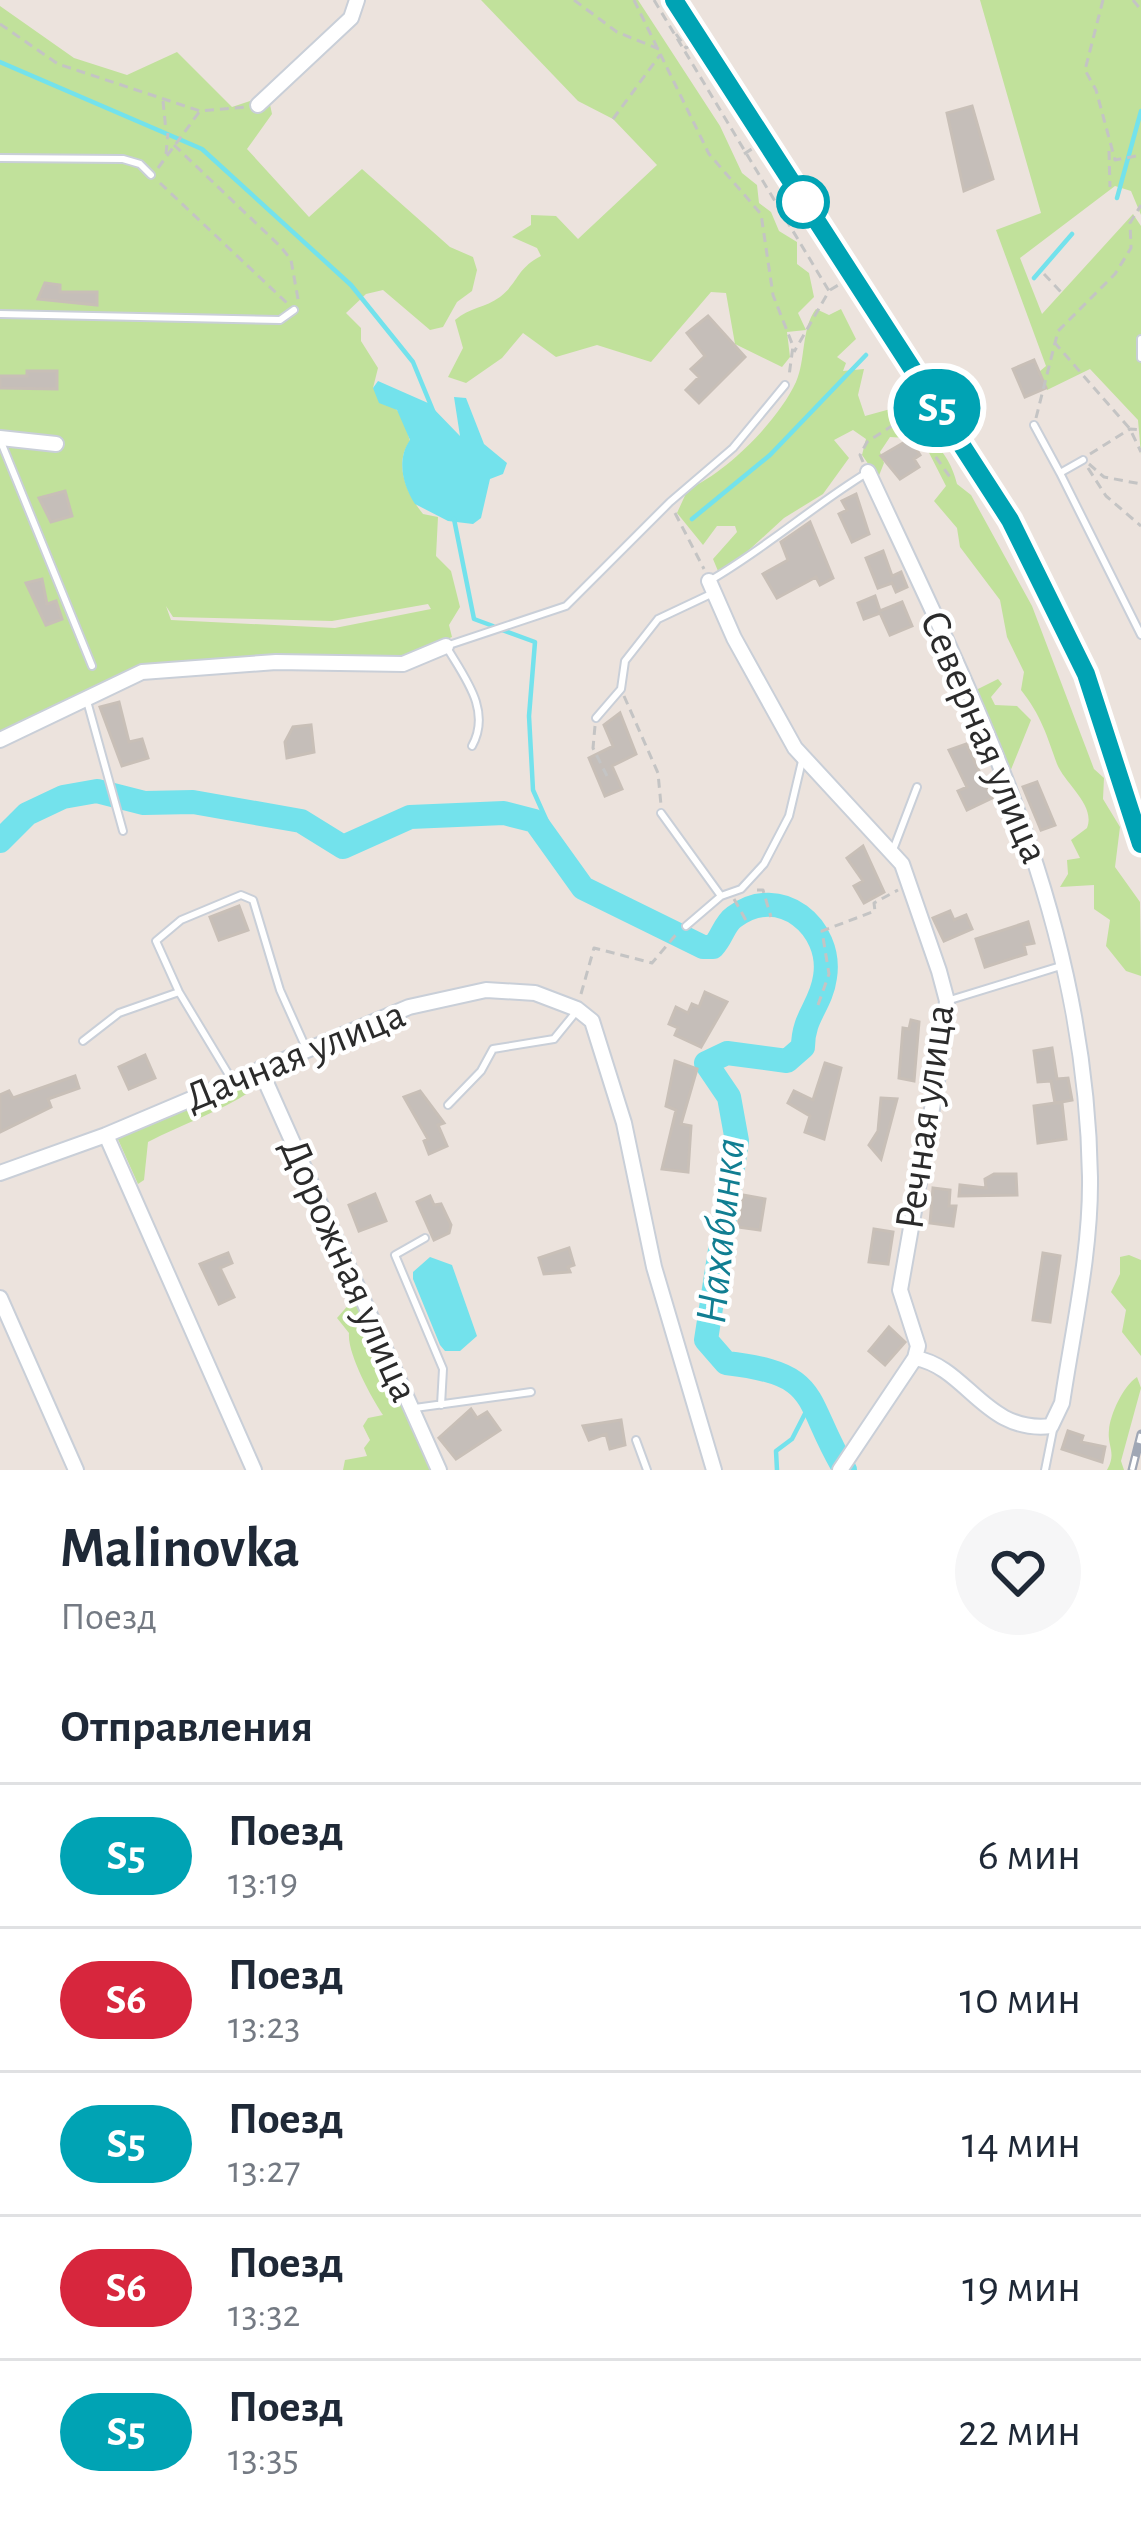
<!DOCTYPE html>
<html lang="ru">
<meta charset="utf-8">
<style>
body{margin:0;font-family:"Alegreya Sans",sans-serif;background:#f6f6f7;color:#1f2937;height:100vh;display:flex;flex-direction:column;font-size:45px;white-space:nowrap}
*{box-sizing:border-box;margin:0}
p{font-size:39px;color:#747a83}
.icon{flex:none;width:66px;height:66px;fill:none;stroke:currentColor;stroke-width:2;stroke-linecap:round;stroke-linejoin:round}
.map{position:relative;height:1470px;overflow:hidden}
.sheet{display:flex;flex-direction:column;background:#fff;flex:1}
.sheet>*{flex:none}
.badge{padding:0 24px;border-radius:39px;font-size:42px;line-height:78px}
.map>.badge{position:absolute;translate:-50% -50%;box-shadow:0 0 0 6px #fff}
h2{padding:0 60px;font-size:45px;line-height:108px}
.round{display:grid;place-items:center;flex:none;width:126px;height:126px;border-radius:63px;background:#f6f6f7}
.summary{display:flex;align-items:center;justify-content:space-between;height:204px;padding:0 60px}
h1{font-size:57px;font-weight:700;line-height:90px}
ul{padding:0;list-style:none}
li{display:flex;align-items:center;gap:36px;height:144px;padding:0 60px;border-top:3px solid #e0e1e3}
li div{flex:1}
li b{display:block;font-size:45px}
li em{font-style:normal}
li .badge{min-width:132px;font-weight:700;text-align:center}
.map>svg:first-child{display:block}
.green{fill:#c1e19b;fill-rule:evenodd}
.water{fill:#73e2ec}
.lines{fill:none;stroke-linecap:round;stroke-linejoin:round}
.stream{stroke:#73e2ec;stroke-width:4.5}
.river{stroke:#73e2ec;stroke-width:24}
.building{fill:#c5beb9;stroke:#c8bfb7;stroke-width:3}
.lane-casing{stroke:#c9cfd8;stroke-width:10}
.street-casing{stroke:#c9cfd8;stroke-width:18}
.path{stroke:#c4c4c4;stroke-width:3;stroke-dasharray:9 6;stroke-linecap:butt}
.lane{stroke:#fff;stroke-width:6}
.street{stroke:#fff;stroke-width:14}
.rail-casing{stroke:#a0a7b5;stroke-width:9}
.rail{stroke:#fff;stroke-width:4.5;stroke-dasharray:14;stroke-linecap:butt}
.line-casing{stroke:#fff;stroke-width:27}
.line{stroke:#00a3b4;stroke-width:18}
.stop-dot{fill:#fff;stroke:#00a3b4;stroke-width:6}
.labels{text-anchor:middle;dominant-baseline:central;stroke-width:9;stroke-linejoin:round;paint-order:stroke}
.street-label{font-size:42px;fill:#2b2b2b;stroke:#fff}
.water-label{font-size:45px;font-style:italic;fill:#117e92;stroke:#fff}
</style>
<div class="map">
<svg width="1141" height="1470" viewBox="0 0 1141 1470">
<rect width="100%" height="100%" fill="#ece3dd"/>
<path class="green" d="M481,0H638L720,126L742,173L757,185L759,203L771,212L779,231L797,242V264L809,273L814,297L798,313L806,330L787,332L790,357L782,367L735,344L726,293L711,292L651,362L597,345L556,357L523,333L502,358L466,383L448,377L463,348L455,320C470,307 485,308 500,297C519,282 516,269 541,256L537,248L512,237L531,225V215L556,216L578,239L657,165L613,119L578,101Z
M980,0H1141V215L1131,191L1115,186L1020,258L1042,314L1133,214L1141,226V455L1138,420L1090,369L1047,390L1039,372L1046,366L996,230L1041,213Z
M0,6L74,58L127,75L177,52L232,107L268,95L272,114L247,149L309,217L362,169L450,247L473,257L477,270L472,291L457,302L443,327L430,330L383,290L366,294L346,313L361,328V341L378,368L373,388L402,415L410,441C393,464 407,494 423,514L438,517L436,556L451,571L460,607L449,625L452,637L405,658L170,664L116,676L0,732ZM428,604L431,609L335,628L171,620L166,606L173,617L332,621Z
M816,309L829,315L841,309L856,339L837,357L846,363L843,371L864,369L858,395L865,416L905,405L923,438C941,442 953,467 957,484L971,495L1032,606L1094,769L1104,778L1103,799L1120,827L1115,867L1140,902L1141,976L1126,971L1106,946L1110,920L1094,909V885L1060,887L1068,874L1067,860L1080,858L1071,840L1087,828C1096,805 1065,784 1057,764C1047,736 1041,715 1021,690L1024,672L1007,637L1000,600L960,547L957,528L934,501L946,486L922,439L890,437L880,452L884,463L878,478L862,455L866,439L853,430L834,440L849,458L823,494L784,518L725,572L718,571L713,559L737,532L735,526H717L703,545L677,513L688,489C726,473 778,421 796,382C806,360 801,328 816,309Z
M998,679L1002,684L991,697L995,705L1017,706L1031,720L1010,772L978,702V689Z
M250,1078L251,1091C220,1112 182,1124 148,1142L144,1180L138,1184L117,1137Z
M1129,1255L1141,1260V1356L1122,1332L1126,1310L1111,1292L1120,1274V1257Z
M351,1302C367,1312 387,1349 387,1369L432,1470H343L345,1460L367,1456L364,1448L370,1440L363,1426L368,1418L383,1415C371,1397 347,1353 349,1333L337,1318Z
M1137,1377L1141,1388L1121,1461L1124,1470H1107C1117,1452 1107,1447 1109,1430C1110,1415 1123,1386 1137,1377Z"/>
<path class="water" d="M378,381L428,403L460,436L454,397L466,398L484,444L507,463L503,474L490,479L481,518L473,524L448,521L415,504C403,485 396,460 410,440L397,410L379,403L373,388Z
M430,1257L452,1265L477,1336L460,1351H445L440,1345L413,1279V1272Z"/>
<g class="lines">
<path class="stream" d="M0,62L202,149L351,285L413,362L434,413
M1117,198L1141,111
M1034,278L1072,234
M454,519L474,619L493,626
M692,519L770,455L866,355
M502,630L535,642L529,716L533,790L573,880
M777,1470L776,1451L792,1439L812,1400"/>
<path class="river" d="M0,841L27,814L63,797L97,791L144,803L193,802L301,821L343,847L410,817L504,813L535,821L583,888L703,947H713C722,938 724,924 734,917C780,882 833,928 825,977C821,1006 803,1016 803,1047L787,1061L727,1053L706,1063L729,1097L737,1141L706,1340L726,1363C824,1374 802,1399 845,1470"/>
</g>
<path class="building" d="M972,106L993,179L964,191L947,113Z
M45,283L60,285V292H97V305L38,299Z
M708,316L745,357L699,403L686,390L699,377L691,369L705,356L687,333Z
M1034,360L1046,388L1025,397L1013,369Z
M27,371H57V389L0,388V376H27Z
M910,439L920,455L914,459L919,467L900,479L881,456Z
M65,491L72,516L51,522L39,498Z
M856,494L869,534L852,542L839,514L847,510L842,501Z
M810,522L833,578L820,585L816,577L777,598L763,574L788,560L781,542Z
M883,551L892,576L901,572L907,587L896,592L892,583L878,588L866,558Z
M42,579L47,604L56,601L62,619L46,625L26,583Z
M875,596L880,611L902,602L912,626L890,635L880,613L864,619L858,603Z
M119,702L129,742L142,739L148,758L122,766L100,707Z
M620,713L636,754L612,766L622,789L605,796L589,758L613,746L604,725Z
M311,725L314,752L287,758L285,742L293,727Z
M966,744L992,798L967,810L958,791L967,787L949,750Z
M1037,782L1055,825L1041,830L1023,787Z
M863,846L884,892L864,903L854,886L863,881L847,858Z
M239,906L248,930L219,940L210,917Z
M950,911L954,920L966,915L972,929L944,941L933,918Z
M1028,922L1034,943L1024,945L1026,954L985,967L976,939Z
M705,992L727,1002L701,1047L675,1035L678,1028L669,1024L676,1007L688,1013L692,1004L699,1007Z
M911,1020L919,1022L914,1081L899,1078L903,1028L909,1029Z
M1052,1048L1057,1079L1068,1078L1072,1100L1056,1103H1062L1066,1139L1038,1143L1034,1106L1055,1103L1051,1081L1038,1082L1034,1051Z
M145,1055L155,1078L129,1089L119,1067Z
M675,1061L697,1069L681,1124L691,1126L688,1172L662,1169L676,1110L666,1106Z
M825,1063L841,1068L824,1139L805,1132L810,1116L788,1103L794,1091L813,1100Z
M75,1076L79,1088L48,1099L51,1107L0,1132V1095L9,1091L13,1098Z
M420,1091L444,1123L438,1125L447,1146L429,1154L424,1141L428,1139L404,1097Z
M881,1098L897,1099L881,1159L869,1145L878,1131Z
M994,1174H1016L1017,1195L959,1196L960,1185L986,1188L985,1179Z
M933,1188L950,1190L949,1206H956L953,1226L930,1223Z
M375,1194L386,1221L359,1231L349,1205Z
M743,1195L765,1199L760,1230L738,1227Z
M430,1196L434,1205L441,1204L451,1225L449,1233L434,1240L417,1202Z
M874,1229L893,1232L888,1264L869,1262Z
M569,1248L574,1265L568,1267L570,1272L544,1274L539,1258Z
M228,1253L232,1263L220,1268L234,1297L219,1304L200,1264Z
M1043,1253L1060,1256L1050,1322L1033,1320Z
M889,1327L905,1342L885,1365L869,1351Z
M471,1409L477,1418L487,1412L500,1430L456,1459L439,1438Z
M621,1420L625,1445L610,1449L606,1434L589,1440L583,1426Z
M1068,1431L1083,1436L1081,1442L1105,1447L1102,1462L1062,1449Z"/>
<g class="lines">
<defs>
<path id="lane" d="M0,158L123,159L140,164L151,175
M0,314L280,320L294,310
M1141,339V358
M1034,425L1060,473
M1,442L92,666
M1083,460L1060,473L1141,635
M709,581C765,549 810,508 865,474
M87,701L123,831
M596,718L621,689L625,661L658,619L711,594
M472,746C492,710 464,677 446,646L566,606L670,502L733,448L785,385
M661,813L721,896
M893,850L917,787
M686,926L721,896L741,889L764,864L789,816L802,761
M950,1000L1064,965
M83,1041L119,1013L179,992
M232,1080L179,992L156,941L181,920L241,895L253,900L280,990L306,1048
M448,1105L481,1071L493,1049L554,1039L576,1012
M425,1238L395,1255L443,1369L441,1405
M415,1408L531,1392
M636,1440L647,1470
M1045,1470L1054,1425"/>
<path id="street" d="M258,105L351,18L357,0
M0,438L56,444
M868,472C976,705 1086,913 1090,1177C1091,1252 1073,1329 1062,1403L1051,1426C985,1434 967,1367 915,1358
M709,581L734,638L795,748L902,864L939,971L947,1001L939,1069L900,1290L918,1346L915,1358L840,1470
M0,740L142,672L276,662L403,664L446,646
M260,1069L439,1470
M106,1135L254,1470
M0,1173L106,1135L409,1007L486,990L535,993L577,1009L592,1021L624,1123L654,1267L714,1470
M0,1298L76,1470"/>
</defs>
<use href="#lane" class="lane-casing"/>
<use href="#street" class="street-casing"/>
<path class="path" d="M574,0L617,32L659,49
M634,0L709,154L761,214L773,295L793,346L789,376
M654,0L829,291L794,352
M1103,0L1085,70L1096,90L1115,160L1141,155
M1133,0L1141,10
M0,24L58,64L200,111L248,107
M676,34L686,48L692,45
M163,101L166,131
M613,119L660,55
M174,145L281,247L291,260L298,299
M1109,151L1110,187
M166,154L168,133
M744,154L758,145
M158,168L200,111
M160,183L288,304
M1044,274L1061,292
M830,290L845,281
M1054,342L1130,429L1141,452
M962,410L969,406
M910,414L917,409L930,431L936,427
M1036,418L1058,331L1115,274L1131,248L1130,223L1141,205
M1090,454L1130,429L1141,430
M863,462L860,455L867,442L907,416L952,480
M1089,464L1104,477L1141,484
M1088,468L1106,496L1141,526
M675,513L704,569
M624,696L658,773L661,805
M595,726L593,748L607,776
M757,890H763L771,917
M734,899L748,924
M581,994L594,948L652,963L679,931
M818,1005L829,974L822,931L875,911L874,903L898,890"/>
<use href="#lane" class="lane"/>
<use href="#street" class="street"/>
<defs>
<path id="rail" d="M674,0L1010,520L1086,674L1141,844
M1132,1470L1141,1434"/>
</defs>
<use href="#rail" class="rail-casing"/>
<use href="#rail" class="rail"/>
</g>
<g class="lines">
<defs>
<path id="line" d="M674,0L1010,520L1086,674L1141,844"/>
</defs>
<use href="#line" class="line-casing"/>
<use href="#line" class="line"/>
</g>
<circle class="stop-dot" cx="803" cy="202" r="24"/>
<g class="labels">
<g class="street-label">
<text transform="translate(984 737) rotate(67)">Северная улица</text>
<text transform="translate(295 1056) rotate(-22)">Дачная улица</text>
<text transform="translate(925 1117) rotate(-82)">Речная улица</text>
<text transform="translate(349 1270) rotate(66)">Дорожная улица</text>
</g>
<g class="water-label">
<text transform="translate(721 1231) rotate(-84)">Нахабинка</text>
</g>
</g>
</svg>
<b class="badge" style="left:937px;top:408px;background:#00a3b4;color:#fff">S5</b>
</div>
<section class="sheet">
<div class="summary"><div><h1>Malinovka</h1><p>Поезд</p></div><a class="round"><svg class="icon" aria-label="heart" viewBox="0 0 24 24"><path d="M12 20l-8-8c-3-5 5-10 8-4 3-6 11-1 8 4z"/></svg></a></div>
<h2>Отправления</h2>
<ul>
<li><span class="badge" style="background:#00a3b4;color:#fff">S5</span><div><b>Поезд</b><p>13:19</p></div><em>6 мин</em></li>
<li><span class="badge" style="background:#d7263d;color:#fff">S6</span><div><b>Поезд</b><p>13:23</p></div><em>10 мин</em></li>
<li><span class="badge" style="background:#00a3b4;color:#fff">S5</span><div><b>Поезд</b><p>13:27</p></div><em>14 мин</em></li>
<li><span class="badge" style="background:#d7263d;color:#fff">S6</span><div><b>Поезд</b><p>13:32</p></div><em>19 мин</em></li>
<li><span class="badge" style="background:#00a3b4;color:#fff">S5</span><div><b>Поезд</b><p>13:35</p></div><em>22 мин</em></li>
</ul>
</section>
